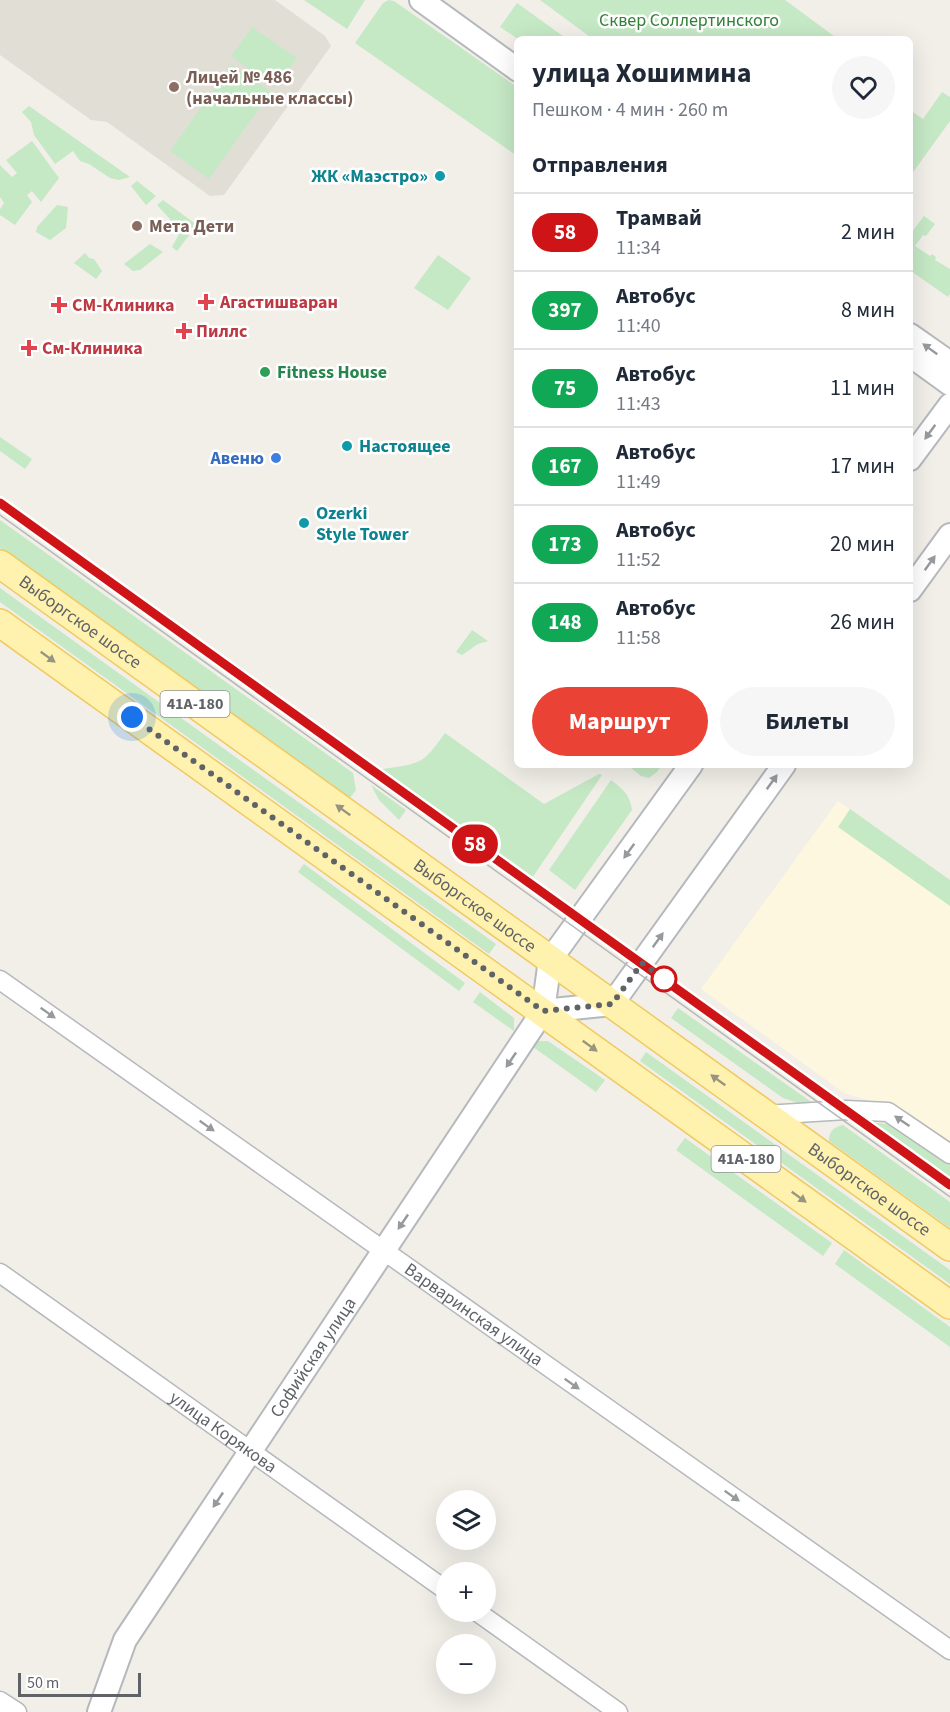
<!DOCTYPE html>
<html lang="ru">
<meta charset="utf-8">
<style>
body{margin:0;font-family:"Source Sans 3",sans-serif;background:#f6f6f7;color:#1f2937;height:100vh;display:flex;flex-direction:column;font-size:22px;white-space:nowrap}
*{box-sizing:border-box;margin:0}
p{font-size:20px;color:#747a83}
.icon{flex:none;width:33px;height:33px;fill:none;stroke:currentColor;stroke-width:2;stroke-linecap:round;stroke-linejoin:round}
.map{position:relative;flex:1;overflow:hidden}
.sheet{position:absolute;left:514px;top:36px;width:399px;height:732px;display:flex;flex-direction:column;background:#fff;border-radius:9px;box-shadow:0 6px 24px #0002}
.sheet>*{flex:none}
.badge{padding:0 12px;border-radius:20px;font-size:21px;line-height:39px}
.buttons{position:absolute;left:436px;top:1490px;display:grid;gap:12px}
.buttons a{display:grid;place-items:center;width:60px;height:60px;border-radius:50%;background:#fff;box-shadow:0 6px 24px #0002;font-size:30px}
.scale{position:absolute;left:18px;bottom:15px;width:123px;box-sizing:border-box;padding-left:6px;border:3px solid #5f6368;border-top:0;font-size:16px;line-height:21px;white-space:nowrap;color:#5f6368;-webkit-text-stroke:4px #fff;paint-order:stroke}
.you{position:absolute;width:30px;height:30px;margin:-15px;border:4px solid #fff;border-radius:50%;background:#1a73e8;box-shadow:0 0 0 9px #1a73e833}
.map>.badge{position:absolute;translate:-50% -50%;box-shadow:0 0 0 3px #fff}
h2{padding:0 18px;font-size:22px;line-height:54px}
.round{display:grid;place-items:center;flex:none;width:63px;height:63px;border-radius:32px;background:#f6f6f7}
.overview{display:flex;align-items:center;justify-content:space-between;height:102px;padding:0 18px}
h1{font-size:28px;font-weight:700;line-height:45px}
.action{display:flex;gap:12px;margin-top:auto;padding:12px 18px}
.action a{flex:1;height:69px;border-radius:36px;background:#ea4335;color:#fff;font-size:24px;font-weight:700;line-height:69px;text-align:center}
.action a+a{background:#f6f6f7;color:#1f2937}
ul{padding:0;list-style:none}
li{display:flex;align-items:center;gap:18px;height:78px;padding:0 18px;border-top:2px solid #e0e1e3}
li div{flex:1}
li b{display:block;font-size:22px}
li em{font-style:normal}
li .badge{min-width:66px;font-weight:700;text-align:center}
.map>svg:first-child{display:block}
.commercial{fill:#fef7e0}
.education{fill:#e1ded6}
.green{fill:#c5e8c5}
.lines{fill:none;stroke-linecap:round;stroke-linejoin:round}
.minor-casing{stroke:#b5b8bc;stroke-width:21}
.tertiary-casing{stroke:#b5b8bc;stroke-width:26}
.primary-casing{stroke:#f2c960;stroke-width:30}
.minor{stroke:#fff;stroke-width:18}
.tertiary{stroke:#fff;stroke-width:22}
.primary{stroke:#fff2af;stroke-width:27}
.tram{stroke:#b6b7b8;stroke-width:1.5}
.oneway{fill:#979a9d}
.oneway2{fill:#979581}
.line-casing{stroke:#fff;stroke-width:14}
.line{stroke:#ce1417;stroke-width:9}
.walk{stroke:#5f6368;stroke-width:6;stroke-dasharray:0 10.8}
.education-dot{fill:#8d6e63;stroke:#fff;stroke-width:2}
.culture-dot{fill:#0f9aa8;stroke:#fff;stroke-width:2}
.health-dot{fill:#e0444e;stroke:#fff;stroke-width:2}
.leisure-dot{fill:#2e9e5b;stroke:#fff;stroke-width:2}
.shop-dot{fill:#3f7fe0;stroke:#fff;stroke-width:2}
.stop-dot{fill:#fff;stroke:#ce1417;stroke-width:3}
.labels{text-anchor:middle;dominant-baseline:central;stroke-width:5;stroke-linejoin:round;paint-order:stroke}
.shield{fill:#fff;stroke:#8f9295;stroke-width:1.5}
.shield-label{font-size:16px;font-weight:bold;fill:#5f6368}
.park-label{font-size:18px;fill:#348238;stroke:#fff}
.education-label{font-size:18px;font-weight:bold;fill:#785e54;stroke:#fff;text-anchor:start}
.culture-label{font-size:18px;font-weight:bold;fill:#0d838f;stroke:#fff;text-anchor:start}
.health-label{font-size:18px;font-weight:bold;fill:#be3a42;stroke:#fff;text-anchor:start}
.leisure-label{font-size:18px;font-weight:bold;fill:#27864d;stroke:#fff;text-anchor:start}
.shop-label{font-size:18px;font-weight:bold;fill:#366cbe;stroke:#fff;text-anchor:end}
.street-label{font-size:18px;fill:#5f6368;stroke:#fff}
</style>
<div class="map">
<svg width="950" height="1712" viewBox="0 0 950 1712">
<rect width="100%" height="100%" fill="#f1efe8"/>
<path class="commercial" d="M838,801L950,880V1142L908,1112L844,1093L701,989Z"/>
<path class="education" d="M0,0H275L325,36L331,46L224,195L210,196L107,122L91,120L0,55Z"/>
<path class="green" d="M304,0H365L347,29Z
M389,0L394,1L517,87V156L355,43L383,3Z
M540,0H785L838,39H593Z
M517,3L567,39H518L500,27Z
M252,27L297,58L275,88L231,56Z
M232,64L271,92L209,179L170,151Z
M942,92L950,97V121L911,175V111L923,119Z
M29,106L130,177L119,180L110,178L89,164L80,161L73,151L55,164L34,135L31,122L22,112Z
M32,141L59,178L41,202L32,191L27,195L32,202L15,225L0,215V209L4,203L0,197V165L12,177L17,173L6,160Z
M137,181L156,196L146,205L131,186Z
M163,200L197,225L177,251L172,247L178,236L170,219L157,205Z
M57,205L68,207L66,228L50,240L36,232L37,227Z
M924,216L935,224L926,236L923,235L915,246L930,256L932,254L936,257L935,260L950,269V294L948,297L911,271V233Z
M150,244L163,252L140,270L133,271L124,264Z
M85,253L89,258L94,259L102,271L96,279L74,263Z
M438,255L471,278L448,310L414,288Z
M0,437L32,459L25,469L0,451Z
M0,520L353,773L356,790L349,799L0,548Z
M0,588L496,944L489,954L0,602Z
M472,630L488,641L478,644L462,655L456,652Z
M445,733L544,804L599,774L602,775L530,881L378,772L383,769C422,763 422,765 445,733Z
M633,765H662L657,772L649,778L641,776L631,768Z
M611,780C623,789 630,795 632,810L575,890L549,870Z
M371,785L406,810L399,820L379,800Z
M850,809L950,880V906L838,827Z
M304,864L465,983L459,991L298,872Z
M480,992L514,1018V1031L473,1002Z
M678,1008L817,1106L804,1105L783,1098L671,1018Z
M538,1041H548L605,1080L596,1092L529,1044Z
M646,1052L950,1270V1284L640,1061Z
M868,1122L887,1124L900,1129L950,1165V1180Z
M843,1125L950,1202V1228L829,1141C829,1131 834,1127 843,1125Z
M685,1138L832,1243L823,1256L676,1150Z
M844,1250L950,1327V1347L835,1264Z"/>
<g class="lines">
<defs>
<g id="minor">
<path id="s1" d="M0,980L950,1650"/>
<path d="M765,1115L846,1110L888,1112L950,1154"/>
<path id="s2" d="M0,1273L447,1591"/>
<path d="M476,1611L618,1712"/>
<path d="M0,1701L17,1712"/>
</g>
<g id="tertiary">
<path d="M421,0L518,70"/>
<path d="M910,335L950,363"/>
<path d="M910,355L950,384"/>
<path d="M910,459L950,405"/>
<path d="M910,590L950,535"/>
<path d="M543,1011L612,1004L784,765"/>
<path id="s3" d="M99,1712L125,1640L543,1011L550,960L691,765"/>
</g>
<g id="primary">
<path id="s4" d="M0,564L950,1247"/>
<path d="M0,623L950,1305"/>
</g>
</defs>
<use href="#minor" class="minor-casing"/>
<use href="#tertiary" class="tertiary-casing"/>
<use href="#primary" class="primary-casing"/>
<use href="#minor" class="minor"/>
<use href="#tertiary" class="tertiary"/>
<use href="#primary" class="primary"/>
<path class="tram" d="M0,503L950,1185
M0,515L950,1197"/>
</g>
<defs><path id="oneway-solid" d="M-6-.8H1V-3.2L6.5 0L1 3.2V.8H-6Z" transform="scale(1.5)"/></defs>
<g class="oneway">
<use href="#oneway-solid" transform="translate(930 349) rotate(-144)"/>
<use href="#oneway-solid" transform="translate(930 432) rotate(126)"/>
<use href="#oneway-solid" transform="translate(930 563) rotate(-54)"/>
<use href="#oneway-solid" transform="translate(772 782) rotate(-54)"/>
<use href="#oneway-solid" transform="translate(629 851) rotate(126)"/>
<use href="#oneway-solid" transform="translate(658 940) rotate(-54)"/>
<use href="#oneway-solid" transform="translate(48 1013) rotate(35)"/>
<use href="#oneway-solid" transform="translate(511 1060) rotate(124)"/>
<use href="#oneway-solid" transform="translate(902 1121) rotate(-146)"/>
<use href="#oneway-solid" transform="translate(207 1126) rotate(35)"/>
<use href="#oneway-solid" transform="translate(403 1222) rotate(124)"/>
<use href="#oneway-solid" transform="translate(572 1384) rotate(35)"/>
<use href="#oneway-solid" transform="translate(732 1496) rotate(35)"/>
<use href="#oneway-solid" transform="translate(218 1500) rotate(124)"/>
</g>
<g class="oneway2">
<use href="#oneway-solid" transform="translate(48 657) rotate(36)"/>
<use href="#oneway-solid" transform="translate(343 810) rotate(-144)"/>
<use href="#oneway-solid" transform="translate(590 1046) rotate(36)"/>
<use href="#oneway-solid" transform="translate(718 1080) rotate(-144)"/>
<use href="#oneway-solid" transform="translate(799 1197) rotate(36)"/>
</g>
<g class="lines">
<defs>
<path id="line" d="M0,503L950,1185"/>
</defs>
<use href="#line" class="line-casing"/>
<use href="#line" class="line"/>
<path class="walk" d="M132,717L543,1011L612,1004L642,963L664,979"/>
</g>
<g class="education-dot">
<circle cx="174" cy="87" r="6"/>
<circle cx="137" cy="226" r="6"/>
</g>
<g class="culture-dot">
<circle cx="440" cy="176" r="6"/>
<circle cx="347" cy="446" r="6"/>
<circle cx="304" cy="523" r="6"/>
</g>
<g class="health-dot">
<path d="M203 293h6v6h6v6h-6v6h-6v-6h-6v-6h6z"/>
<path d="M56 296h6v6h6v6h-6v6h-6v-6h-6v-6h6z"/>
<path d="M181 322h6v6h6v6h-6v6h-6v-6h-6v-6h6z"/>
<path d="M26 339h6v6h6v6h-6v6h-6v-6h-6v-6h6z"/>
</g>
<circle class="leisure-dot" cx="265" cy="372" r="6"/>
<circle class="shop-dot" cx="276" cy="458" r="6"/>
<circle class="stop-dot" cx="664" cy="979" r="12"/>
<g class="labels">
<g class="shield">
<rect x="160.5" y="691" width="69" height="26" rx="4.5"/>
<rect x="711.5" y="1146" width="69" height="26" rx="4.5"/>
</g>
<g class="shield-label">
<text x="195" y="704">41А-180</text>
<text x="746" y="1159">41А-180</text>
</g>
<g class="park-label">
<text x="689" y="20">Сквер Соллертинского</text>
</g>
<g class="education-label">
<text x="186" y="77">Лицей № 486<tspan x="186" dy="21">(начальные классы)</tspan></text>
<text x="149" y="226">Мета Дети</text>
</g>
<g class="culture-label">
<text x="428" y="176" text-anchor="end">ЖК «Маэстро»</text>
<text x="359" y="446">Настоящее</text>
<text x="316" y="513">Ozerki<tspan x="316" dy="21">Style Tower</tspan></text>
</g>
<g class="health-label">
<text x="220" y="302">Агастишваран</text>
<text x="72" y="305">СМ-Клиника</text>
<text x="196" y="331">Пиллс</text>
<text x="42" y="348">См-Клиника</text>
</g>
<g class="leisure-label">
<text x="277" y="372">Fitness House</text>
</g>
<g class="shop-label">
<text x="264" y="458">Авеню</text>
</g>
<g class="street-label">
<text stroke="none"><textPath href="#s4" startOffset="99">Выборгское шоссе</textPath></text>
<text stroke="none"><textPath href="#s4" startOffset="585">Выборгское шоссе</textPath></text>
<text stroke="none"><textPath href="#s4" startOffset="1071">Выборгское шоссе</textPath></text>
<text stroke="none"><textPath href="#s1" startOffset="580">Варваринская улица</textPath></text>
<text stroke="none"><textPath href="#s3" startOffset="416">Софийская улица</textPath></text>
<text stroke="none"><textPath href="#s2" startOffset="274">улица Корякова</textPath></text>
</g>
</g>
</svg>
<div class="buttons">
<a><svg class="icon" aria-label="layers" viewBox="0 0 24 24"><path d="M12 4l9 5-9 5-9-5zM3 14l9 5 9-5"/></svg></a>
<a>+</a>
<a>−</a>
</div>
<div class="scale">50 m</div>
<div class="you" style="left:132px;top:717px"></div>
<b class="badge" style="left:475px;top:844px;background:#ce1417;color:#fff">58</b>
<section class="sheet">
<div class="overview"><div><h1>улица Хошимина</h1><p>Пешком · 4 мин · 260 m</p></div><a class="round"><svg class="icon" aria-label="heart" viewBox="0 0 24 24"><path d="M12 20l-8-8c-3-5 5-10 8-4 3-6 11-1 8 4z"/></svg></a></div>
<h2>Отправления</h2>
<ul>
<li><span class="badge" style="background:#ce1417;color:#fff">58</span><div><b>Трамвай</b><p>11:34</p></div><em>2 мин</em></li>
<li><span class="badge" style="background:#10a855;color:#fff">397</span><div><b>Автобус</b><p>11:40</p></div><em>8 мин</em></li>
<li><span class="badge" style="background:#10a855;color:#fff">75</span><div><b>Автобус</b><p>11:43</p></div><em>11 мин</em></li>
<li><span class="badge" style="background:#10a855;color:#fff">167</span><div><b>Автобус</b><p>11:49</p></div><em>17 мин</em></li>
<li><span class="badge" style="background:#10a855;color:#fff">173</span><div><b>Автобус</b><p>11:52</p></div><em>20 мин</em></li>
<li><span class="badge" style="background:#10a855;color:#fff">148</span><div><b>Автобус</b><p>11:58</p></div><em>26 мин</em></li>
</ul>
<div class="action"><a>Маршрут</a><a>Билеты</a></div>
</section>
</div>
